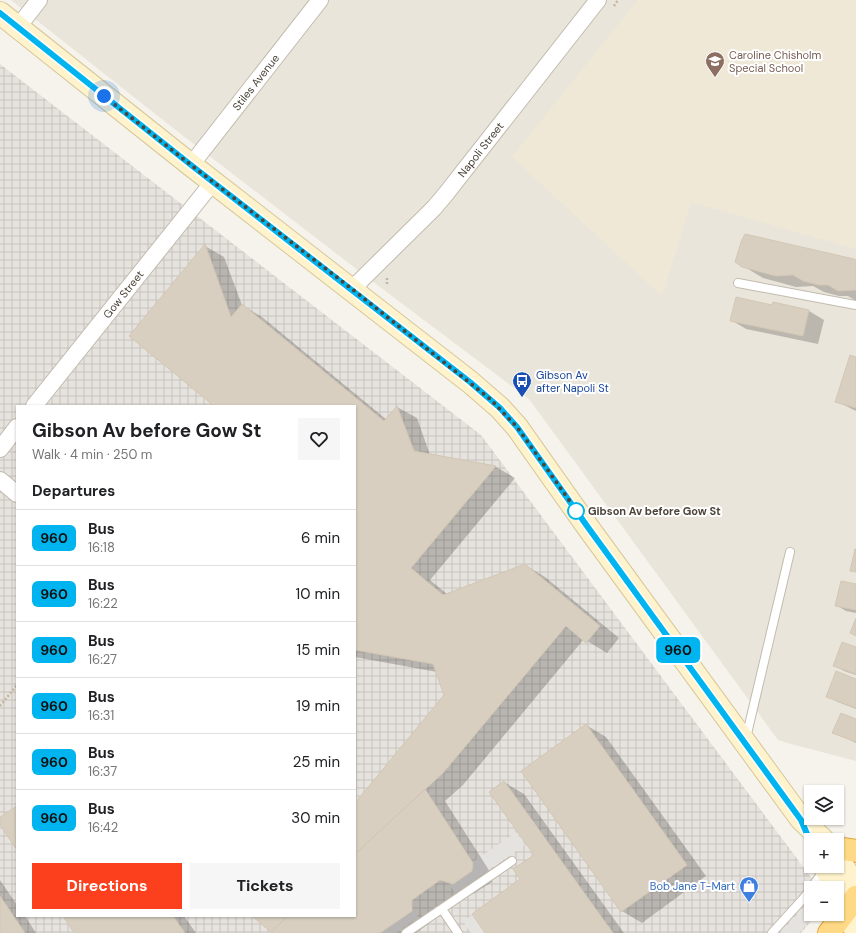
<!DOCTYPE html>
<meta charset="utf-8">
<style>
body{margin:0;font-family:"DM Sans",sans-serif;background:#f6f6f6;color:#202124;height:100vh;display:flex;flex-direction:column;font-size:15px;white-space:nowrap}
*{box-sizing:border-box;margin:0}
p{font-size:13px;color:#757577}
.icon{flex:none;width:22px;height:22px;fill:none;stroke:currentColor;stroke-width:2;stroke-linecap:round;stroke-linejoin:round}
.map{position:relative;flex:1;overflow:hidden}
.drawer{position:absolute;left:16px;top:405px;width:340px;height:512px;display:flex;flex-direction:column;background:#fff;border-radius:0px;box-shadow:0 1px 3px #0004}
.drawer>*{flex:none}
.badge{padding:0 8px;border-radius:6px;font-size:14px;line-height:26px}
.controls{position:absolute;left:804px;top:785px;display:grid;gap:8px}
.controls a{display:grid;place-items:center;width:40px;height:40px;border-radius:0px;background:#fff;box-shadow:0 1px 3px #0004;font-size:20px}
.you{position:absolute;width:20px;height:20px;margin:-10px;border:3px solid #fff;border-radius:50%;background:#1a73e8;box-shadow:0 0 0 6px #1a73e833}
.map>.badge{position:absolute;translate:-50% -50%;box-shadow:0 0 0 2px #fff}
h2{padding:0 16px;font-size:15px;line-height:36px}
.round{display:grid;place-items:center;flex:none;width:42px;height:42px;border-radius:0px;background:#f6f6f6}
.headline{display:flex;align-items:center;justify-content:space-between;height:68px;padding:0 16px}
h1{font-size:19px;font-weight:700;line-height:30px}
.primary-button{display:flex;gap:8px;margin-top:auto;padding:8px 16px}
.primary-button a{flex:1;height:46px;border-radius:0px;background:#fc3f1d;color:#fff;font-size:16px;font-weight:700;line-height:46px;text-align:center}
.primary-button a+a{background:#f6f6f6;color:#202124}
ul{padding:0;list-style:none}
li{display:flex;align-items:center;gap:12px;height:56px;padding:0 16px;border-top:1px solid #e0e0e0}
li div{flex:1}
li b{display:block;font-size:15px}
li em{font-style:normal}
li .badge{min-width:44px;font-weight:700;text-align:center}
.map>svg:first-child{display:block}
.residential{fill:#eae5da}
.industrial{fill:url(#industrial-grid);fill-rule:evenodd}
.education{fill:#efe8d6}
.parking{fill:#e5e3e0}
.shadow{fill:#0003}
.building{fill:#d8cfc1;stroke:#d3c7b4}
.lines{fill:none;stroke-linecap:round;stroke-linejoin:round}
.service-casing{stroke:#c2bbae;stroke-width:10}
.minor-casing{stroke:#c2bbae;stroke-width:18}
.secondary-casing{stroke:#d6c79b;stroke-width:24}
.trunk-casing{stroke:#e0a43c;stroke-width:24}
.path{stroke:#c4b79f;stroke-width:2.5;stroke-dasharray:2 2;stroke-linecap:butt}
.service{stroke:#fff;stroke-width:8}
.minor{stroke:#fff;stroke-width:16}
.secondary{stroke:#fff3cd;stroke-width:22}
.trunk{stroke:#ffd985;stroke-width:22}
.line-casing{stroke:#fff;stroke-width:9}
.line{stroke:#00b5ef;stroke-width:6}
.walk{stroke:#4b4439;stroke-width:4;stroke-dasharray:0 7.2}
.stop-dot{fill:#fff;stroke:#00b5ef;stroke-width:2}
.labels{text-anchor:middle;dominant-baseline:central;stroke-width:4;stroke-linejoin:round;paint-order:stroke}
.education-label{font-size:11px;fill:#785e54;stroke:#fff;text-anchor:start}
.street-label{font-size:11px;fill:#4b4439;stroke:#fff}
.transit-label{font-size:11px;fill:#164399;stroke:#fff;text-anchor:start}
.stop-label{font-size:11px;font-weight:bold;fill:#4b4439;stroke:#fff;text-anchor:start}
.shop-label{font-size:11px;fill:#366cbe;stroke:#fff;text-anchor:end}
</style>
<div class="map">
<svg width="856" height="933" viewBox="0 0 856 933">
<defs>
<pattern id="industrial-grid" width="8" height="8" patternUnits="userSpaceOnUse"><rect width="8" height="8" fill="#e6e2dd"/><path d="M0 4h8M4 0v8" fill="none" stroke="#c7c3be"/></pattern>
</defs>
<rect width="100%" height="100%" fill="#f6f3ec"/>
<path class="residential" d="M11,0H856V761L791,744L778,740L529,399L372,281L173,128Z"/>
<path class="industrial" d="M0,64L481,435L813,880L811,888V914H817L801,933H0ZM17,406H355V916H17Z"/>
<path class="education" d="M638,0H856V249L691,202L662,296L512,157Z"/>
<path class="parking" d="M516,832L525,845L455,893L447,880Z
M409,905L418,917L396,933H369Z
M806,905L811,910V914H815L799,933H780Z
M477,912L491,933H471L463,921Z"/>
<path class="shadow" d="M205,246L224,257L242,305L262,317L387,420L397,407L417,418L430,455L496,467L515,478L430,580L447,594L525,565L545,577L619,638L607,653L584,639L463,785L445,801L492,875V882L473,894L461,891L432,911L431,922L416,933H274L253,916H355V804L445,695L437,672L355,657V406H216Z
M856,261V301L848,296H839L824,292L813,286L796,287L763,278L743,266Z
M774,303L809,311L824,320L818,344L746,329L731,320L773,306Z
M856,358V411L836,401Z
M856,585V613L846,611L836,605Z
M856,648V675L844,671L834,665Z
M856,680V709L838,702L828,696Z
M856,720V743L834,732Z
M586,725L606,737L706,876L642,923L622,911Z
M504,782L524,794L624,933H486L522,880L535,855Z
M0,880L17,905V916H25L36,933H0Z
M64,916H184L196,933H75Z"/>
<path class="building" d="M745,234L854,259L856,260V290L838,291L828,285H819L803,281L793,275L776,276L742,267L735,262L741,242Z
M205,244L231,317L242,304L384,421L397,406L414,451L496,466L411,568L443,595L525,564L600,626L586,643L566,626L443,773L355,854V803L444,695L433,664L355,650V406H214L129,336Z
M736,297L772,305L773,302L809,310L803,336L730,321Z
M850,355L856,357V408L835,402Z
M855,549H856V572L850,571Z
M841,581L856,584V610L835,606Z
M856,618V636L850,633Z
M842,642L856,647V674L833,666Z
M836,671L856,679V708L826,697Z
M841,713L856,719V742L832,733Z
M586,724L687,865L621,912L521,771Z
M504,781L613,933H485L472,914L520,879L513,869L534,855L489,792Z
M425,789L473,863L472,871L453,884L440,880L412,900V911L380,933H273L271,932L288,916H355V854Z
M17,806V850L0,825V817Z
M0,896L25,933H0Z
M63,916H173L185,933H74Z
M252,916H288L271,932Z"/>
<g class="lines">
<defs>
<path id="service" d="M738,283L856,305
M746,738L790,552
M811,888L825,869
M442,909L458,933
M406,933L512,861
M772,933L802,900L811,889"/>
<g id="minor">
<path d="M18,27L39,0"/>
<path id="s1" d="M191,165L320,0"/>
<path id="s2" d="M352,289L434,208L445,195L598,0"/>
<path id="s3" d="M34,406L213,182"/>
<path d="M0,449L17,427"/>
<path d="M0,480L17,494"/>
</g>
<path id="secondary" d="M0,13L191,165L470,382L500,408L517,427L587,526L801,819L823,840
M837,856L856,888
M824,866L848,907L856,933"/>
<path id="trunk" d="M837,848L856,851
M829,933L856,897"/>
</defs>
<use href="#service" class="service-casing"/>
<use href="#minor" class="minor-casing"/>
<use href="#secondary" class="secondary-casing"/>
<use href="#trunk" class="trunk-casing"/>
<path class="path" d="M614,6L618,0
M387,278V285
M0,706L17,685"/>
<use href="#service" class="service"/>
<use href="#minor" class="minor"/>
<use href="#secondary" class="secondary"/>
<use href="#trunk" class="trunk"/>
</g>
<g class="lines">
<defs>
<path id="line" d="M0,13L191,165L470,382L500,408L517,427L587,526L801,820L811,843"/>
</defs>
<use href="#line" class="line-casing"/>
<use href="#line" class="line"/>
<path class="walk" d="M104,96L191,165L352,289L490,399L517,427L579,514L576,511"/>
</g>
<defs>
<symbol id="school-pin" viewBox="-11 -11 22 30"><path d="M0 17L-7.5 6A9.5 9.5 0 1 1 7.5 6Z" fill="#8d6e63" stroke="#fff"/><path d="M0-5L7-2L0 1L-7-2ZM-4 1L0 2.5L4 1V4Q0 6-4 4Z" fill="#fff"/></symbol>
<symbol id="bus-pin" viewBox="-11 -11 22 30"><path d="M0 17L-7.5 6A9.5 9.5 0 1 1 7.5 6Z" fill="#1a4fb4" stroke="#fff"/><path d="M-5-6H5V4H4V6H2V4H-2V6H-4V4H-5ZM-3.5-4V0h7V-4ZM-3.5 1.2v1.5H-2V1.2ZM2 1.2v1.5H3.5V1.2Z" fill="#fff"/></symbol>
<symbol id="shop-pin" viewBox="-11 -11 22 30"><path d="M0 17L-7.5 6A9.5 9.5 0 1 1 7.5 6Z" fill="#3f7fe0" stroke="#fff"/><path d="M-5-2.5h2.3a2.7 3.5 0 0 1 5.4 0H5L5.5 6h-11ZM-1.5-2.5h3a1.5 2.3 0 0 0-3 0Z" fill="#fff"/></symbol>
</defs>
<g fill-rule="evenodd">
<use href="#school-pin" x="704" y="50" width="22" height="30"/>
<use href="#bus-pin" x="511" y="370" width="22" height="30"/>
<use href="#shop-pin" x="738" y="875" width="22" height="30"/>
</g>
<circle class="stop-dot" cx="576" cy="511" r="8"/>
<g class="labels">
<g class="education-label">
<text x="729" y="55">Caroline Chisholm<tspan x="729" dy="13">Special School</tspan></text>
</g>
<g class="street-label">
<text stroke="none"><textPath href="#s1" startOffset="105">Stiles Avenue</textPath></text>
<text stroke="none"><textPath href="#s2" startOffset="190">Napoli Street</textPath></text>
<text stroke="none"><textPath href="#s3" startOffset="143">Gow Street</textPath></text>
</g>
<g class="transit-label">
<text x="536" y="375">Gibson Av<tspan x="536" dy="13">after Napoli St</tspan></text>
</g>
<g class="stop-label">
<text x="588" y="511">Gibson Av before Gow St</text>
</g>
<g class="shop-label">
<text x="735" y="886">Bob Jane T-Mart</text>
</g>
</g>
</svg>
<div class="controls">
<a><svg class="icon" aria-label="layers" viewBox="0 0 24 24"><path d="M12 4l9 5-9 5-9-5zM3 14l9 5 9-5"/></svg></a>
<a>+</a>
<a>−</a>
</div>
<div class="you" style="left:104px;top:96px"></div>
<b class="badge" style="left:678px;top:650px;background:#00b5ef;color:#111">960</b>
<section class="drawer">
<div class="headline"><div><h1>Gibson Av before Gow St</h1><p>Walk · 4 min · 250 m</p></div><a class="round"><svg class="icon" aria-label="heart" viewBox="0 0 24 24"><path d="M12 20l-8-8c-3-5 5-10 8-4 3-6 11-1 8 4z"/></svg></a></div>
<h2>Departures</h2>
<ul>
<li><span class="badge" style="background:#00b5ef;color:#111">960</span><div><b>Bus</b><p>16:18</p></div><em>6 min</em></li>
<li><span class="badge" style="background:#00b5ef;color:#111">960</span><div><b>Bus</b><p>16:22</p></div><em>10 min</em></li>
<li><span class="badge" style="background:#00b5ef;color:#111">960</span><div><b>Bus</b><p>16:27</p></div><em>15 min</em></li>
<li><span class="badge" style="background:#00b5ef;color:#111">960</span><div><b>Bus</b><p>16:31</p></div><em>19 min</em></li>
<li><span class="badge" style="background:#00b5ef;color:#111">960</span><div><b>Bus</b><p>16:37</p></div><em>25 min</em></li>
<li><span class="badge" style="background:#00b5ef;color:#111">960</span><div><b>Bus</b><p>16:42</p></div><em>30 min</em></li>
</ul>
<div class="primary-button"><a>Directions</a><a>Tickets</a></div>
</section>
</div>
